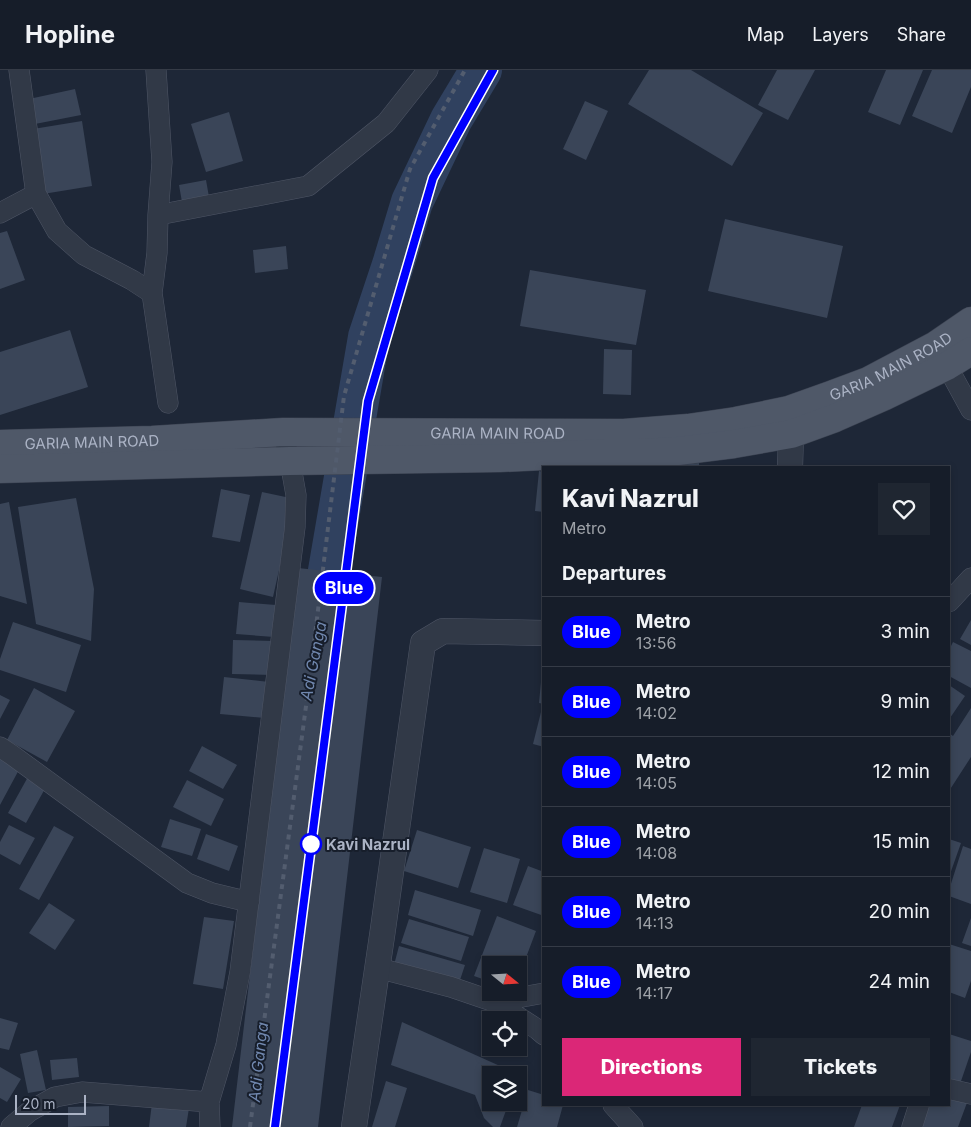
<!DOCTYPE html>
<style>
body{margin:0;font-family:Inter,sans-serif;background:#1f2631;color:#f1f3f6;height:100vh;display:flex;flex-direction:column;font-size:19px;white-space:nowrap}
*{box-sizing:border-box;margin:0}
p{font-size:16px;color:#9ea2a8}
.icon{flex:none;width:28px;height:28px;fill:none;stroke:currentColor;stroke-width:2;stroke-linecap:round;stroke-linejoin:round}
.map{position:relative;flex:1;overflow:hidden}
.drawer{position:absolute;left:542px;top:396px;width:408px;height:640px;display:flex;flex-direction:column;background:#161d29;border-radius:0px;box-shadow:0 2px 8px #0003,0 0 0 1px #353b46}
.drawer>*{flex:none}
.badge{padding:0 10px;border-radius:16px;font-size:18px;line-height:32px}
.needle{width:32px;rotate:108deg}
.controls{position:absolute;left:482px;top:886px;display:grid;gap:10px}
.controls a{display:grid;place-items:center;width:45px;height:45px;border-radius:0px;background:#161d29;box-shadow:0 2px 8px #0003,0 0 0 1px #353b46;font-size:25px}
.scale{position:absolute;left:15px;bottom:12px;width:71px;box-sizing:border-box;padding-left:5px;border:2px solid #abb3c5;border-top:0;font-size:14px;line-height:18px;white-space:nowrap;color:#abb3c5;-webkit-text-stroke:4px #171e2b;paint-order:stroke}
.map>.badge{position:absolute;translate:-50% -50%;box-shadow:0 0 0 2px #fff}
h2{padding:0 20px;font-size:19px;line-height:45px}
.round{display:grid;place-items:center;flex:none;width:52px;height:52px;border-radius:0px;background:#1f2631}
.summary{display:flex;align-items:center;justify-content:space-between;height:85px;padding:0 20px}
h1{font-size:24px;font-weight:800;line-height:38px}
.action{display:flex;gap:10px;margin-top:auto;padding:10px 20px}
.action a{flex:1;height:58px;border-radius:0px;background:#db2777;color:#fff;font-size:20px;font-weight:800;line-height:58px;text-align:center}
.action a+a{background:#1f2631;color:#f1f3f6}
ul{padding:0;list-style:none}
li{display:flex;align-items:center;gap:15px;height:70px;padding:0 20px;border-top:1px solid #353b46}
li div{flex:1}
li b{display:block;font-size:19px}
li em{font-style:normal}
li .badge{min-width:55px;font-weight:700;text-align:center}
header{display:flex;align-items:center;gap:30px;box-sizing:border-box;height:70px;padding:0 25px;background:#161d29;border-bottom:1px solid #353b46}
header strong{font-size:24px}
nav{display:flex;gap:28px;margin-inline-start:auto;font-size:18px}
.map>svg:first-child{display:block}
.lines{fill:none;stroke-linecap:round;stroke-linejoin:round}
.river{stroke:#30415f;stroke-width:42}
.building{fill:#3a4558}
.minor-casing{stroke:#4f5666;stroke-width:21}
.tertiary-casing{stroke:#4f5666;stroke-width:26}
.primary-casing{stroke:#3b4251;stroke-width:29}
.minor{stroke:#313947;stroke-width:20}
.tertiary{stroke:#313947;stroke-width:25}
.primary{stroke:#4f5868;stroke-width:28}
.rail{stroke:#535d6f;stroke-width:4;stroke-dasharray:5 5;stroke-linecap:butt}
.line-casing{stroke:#fff;stroke-width:11}
.line{stroke:#00f;stroke-width:8}
.stop-dot{fill:#fff;stroke:#00f;stroke-width:2.5}
.labels{text-anchor:middle;dominant-baseline:central;stroke-width:4;stroke-linejoin:round;paint-order:stroke}
.street-label{font-size:15px;fill:#abb3c5;stroke:#171e2b}
.stop-label{font-size:15px;font-weight:bold;fill:#abb3c5;stroke:#171e2b;text-anchor:start}
.water-label{font-size:16px;font-style:italic;fill:#7188af;stroke:#171e2b}
</style>
<header>
<strong>Hopline</strong>
<nav><a>Map</a><a>Layers</a><a>Share</a></nav>
</header>
<div class="map">
<svg width="971" height="1057" viewBox="0 0 971 1057">
<rect width="100%" height="100%" fill="#1e2737"/>
<g class="lines">
<path class="river" d="M319,559L369,267L393,195L412,132L451,50L481,0"/>
</g>
<path class="building" d="M649,0H691L763,43L732,96L628,34Z
M777,0H815L788,50L758,35Z
M886,0H923L900,55L868,42Z
M932,0H971V17L952,63L912,46Z
M75,19L81,45L35,54L29,29Z
M585,31L608,41L586,90L563,79Z
M229,42L243,91L206,102L191,54Z
M82,51L92,116L43,124L33,59Z
M206,110L209,127L182,132L179,115Z
M725,149L843,176L827,248L708,221Z
M7,161L25,210L0,219V163Z
M286,176L288,199L255,203L253,180Z
M530,200L646,220L636,275L520,256Z
M70,260L88,317L0,345V282Z
M604,279L632,280L631,325L603,324Z
M699,393V398H644V396Z
M539,401L544,402V442L535,441Z
M221,419L250,425L240,472L212,467Z
M262,422L295,429L273,527L240,519Z
M76,428L94,519L91,571L36,554L18,437Z
M9,432L27,534L0,526V434Z
M298,498L382,507L318,1057H232Z
M239,532L276,535L274,567L236,564Z
M971,550V575L960,569Z
M13,552L81,575L66,622L0,600V589Z
M233,570L273,571L272,605L232,604Z
M953,572L971,581V618L949,606V580Z
M224,607L269,612L265,648L220,644Z
M541,612H544V634L539,633Z
M949,615L965,626L950,648H949Z
M34,618L75,641L47,692L7,670Z
M0,625L10,630L0,649Z
M543,634H544V677L533,674Z
M971,638V687L949,721V663L953,666Z
M202,676L237,695L223,719L189,701Z
M0,684L21,696L0,735Z
M29,705L47,715L26,753L8,743Z
M187,710L224,729L211,756L173,737Z
M170,749L201,759L192,786L161,777Z
M9,755L35,768L20,795L0,784V772Z
M54,756L74,767L39,830L19,819Z
M417,760L471,777L458,818L404,801Z
M206,764L238,776L229,801L197,789Z
M949,769L961,773L949,807Z
M963,776L971,779V834L949,826V820Z
M484,778L520,789L507,833L470,822Z
M528,796L544,802V846L513,835Z
M415,820L481,840L473,866L408,845Z
M49,833L75,850L55,880L29,863Z
M497,846L536,861L519,906V895H491V912L474,906Z
M204,847L234,851L223,919L193,914Z
M971,848V876L962,873Z
M409,849L469,867L461,891L401,873Z
M949,874L971,881V911L965,928L949,922Z
M399,876L465,895L457,919L393,899Z
M0,948L18,953L9,980L0,978Z
M402,952L520,1005H491V1032H509L500,1057H493L484,1048L475,1025L391,995Z
M949,964L971,971V982L960,1014L949,1010Z
M37,980L46,1020L28,1023L20,984Z
M77,988L79,1007L52,1010L50,990Z
M0,997L21,1009L7,1032L0,1028Z
M386,1011L407,1018L395,1057H372Z
M528,1020L544,1025V1035H563L557,1057H517Z
M949,1023L968,1030L958,1057H916L923,1035H949Z
M152,1033L189,1038L186,1057H149Z
M862,1035H900L892,1057H854Z
M109,1036V1056L68,1057V1037Z"/>
<g class="lines">
<defs>
<path id="minor" d="M19,0L36,124L57,161L84,185L132,210L152,223L157,183L158,145L162,92L156,0
M0,143L36,124
M158,145L308,116L386,53L428,0
M152,223L168,333
M947,296L971,340
M949,532L971,508
M0,677L12,685L187,813L212,823L249,832
M378,898L451,917L495,932L537,959L544,965
M495,932L544,923
M949,1019L971,1024
M613,1035L633,1057
M11,1057L30,1041L55,1027L82,1022L209,1032
M210,1057L209,1032L226,975L240,902L295,457L296,425L290,391L283,362
M912,1057L919,1035"/>
<path id="tertiary" d="M790,345L791,364L790,398
M354,1057L383,859L423,573L443,561L544,563"/>
<g id="primary">
<path id="s1" d="M0,374L152,370L283,362L624,363L688,358L736,351L789,340L831,325L868,311L936,275L971,251"/>
<path d="M0,399L290,391L500,388L606,383H639L678,381L734,374L791,364L835,348L885,326L947,296L971,281"/>
</g>
</defs>
<use href="#minor" class="minor-casing"/>
<use href="#tertiary" class="tertiary-casing"/>
<use href="#primary" class="primary-casing"/>
<use href="#minor" class="minor"/>
<use href="#tertiary" class="tertiary"/>
<use href="#primary" class="primary"/>
<path class="rail" d="M250,1057L310,606L344,326L410,99L465,0
M275,1057L368,331L433,108L493,0"/>
</g>
<g class="lines">
<defs>
<path id="line" d="M275,1057L368,331L433,108L493,0"/>
</defs>
<use href="#line" class="line-casing"/>
<use href="#line" class="line"/>
</g>
<circle class="stop-dot" cx="311" cy="774" r="10"/>
<g class="labels">
<g class="street-label">
<text stroke="none"><textPath href="#s1" startOffset="902">GARIA MAIN ROAD</textPath></text>
<text stroke="none"><textPath href="#s1" startOffset="498">GARIA MAIN ROAD</textPath></text>
<text stroke="none"><textPath href="#s1" startOffset="92">GARIA MAIN ROAD</textPath></text>
</g>
<g class="stop-label">
<text x="326" y="774">Kavi Nazrul</text>
</g>
<g class="water-label">
<text transform="translate(313 591) rotate(-79)">Adi Ganga</text>
<text transform="translate(258 992) rotate(-84)">Adi Ganga</text>
</g>
</g>
</svg>
<div class="controls">
<a><svg class="needle" viewBox="-14 -14 28 28"><path d="M0-13l5 13h-10z" fill="#e53935"/><path d="M0 13l5-13h-10z" fill="#9ea2a8"/></svg></a>
<a><svg class="icon" aria-label="locate" viewBox="0 0 24 24"><circle cx="12" cy="12" r="6"/><path d="M12 2v4M12 18v4M2 12h4M18 12h4"/></svg></a>
<a><svg class="icon" aria-label="layers" viewBox="0 0 24 24"><path d="M12 4l9 5-9 5-9-5zM3 14l9 5 9-5"/></svg></a>
</div>
<div class="scale">20 m</div>
<b class="badge" style="left:344px;top:518px;background:#00f;color:#fff">Blue</b>
<section class="drawer">
<div class="summary"><div><h1>Kavi Nazrul</h1><p>Metro</p></div><a class="round"><svg class="icon" aria-label="heart" viewBox="0 0 24 24"><path d="M12 20l-8-8c-3-5 5-10 8-4 3-6 11-1 8 4z"/></svg></a></div>
<h2>Departures</h2>
<ul>
<li><span class="badge" style="background:#00f;color:#fff">Blue</span><div><b>Metro</b><p>13:56</p></div><em>3 min</em></li>
<li><span class="badge" style="background:#00f;color:#fff">Blue</span><div><b>Metro</b><p>14:02</p></div><em>9 min</em></li>
<li><span class="badge" style="background:#00f;color:#fff">Blue</span><div><b>Metro</b><p>14:05</p></div><em>12 min</em></li>
<li><span class="badge" style="background:#00f;color:#fff">Blue</span><div><b>Metro</b><p>14:08</p></div><em>15 min</em></li>
<li><span class="badge" style="background:#00f;color:#fff">Blue</span><div><b>Metro</b><p>14:13</p></div><em>20 min</em></li>
<li><span class="badge" style="background:#00f;color:#fff">Blue</span><div><b>Metro</b><p>14:17</p></div><em>24 min</em></li>
</ul>
<div class="action"><a>Directions</a><a>Tickets</a></div>
</section>
</div>
